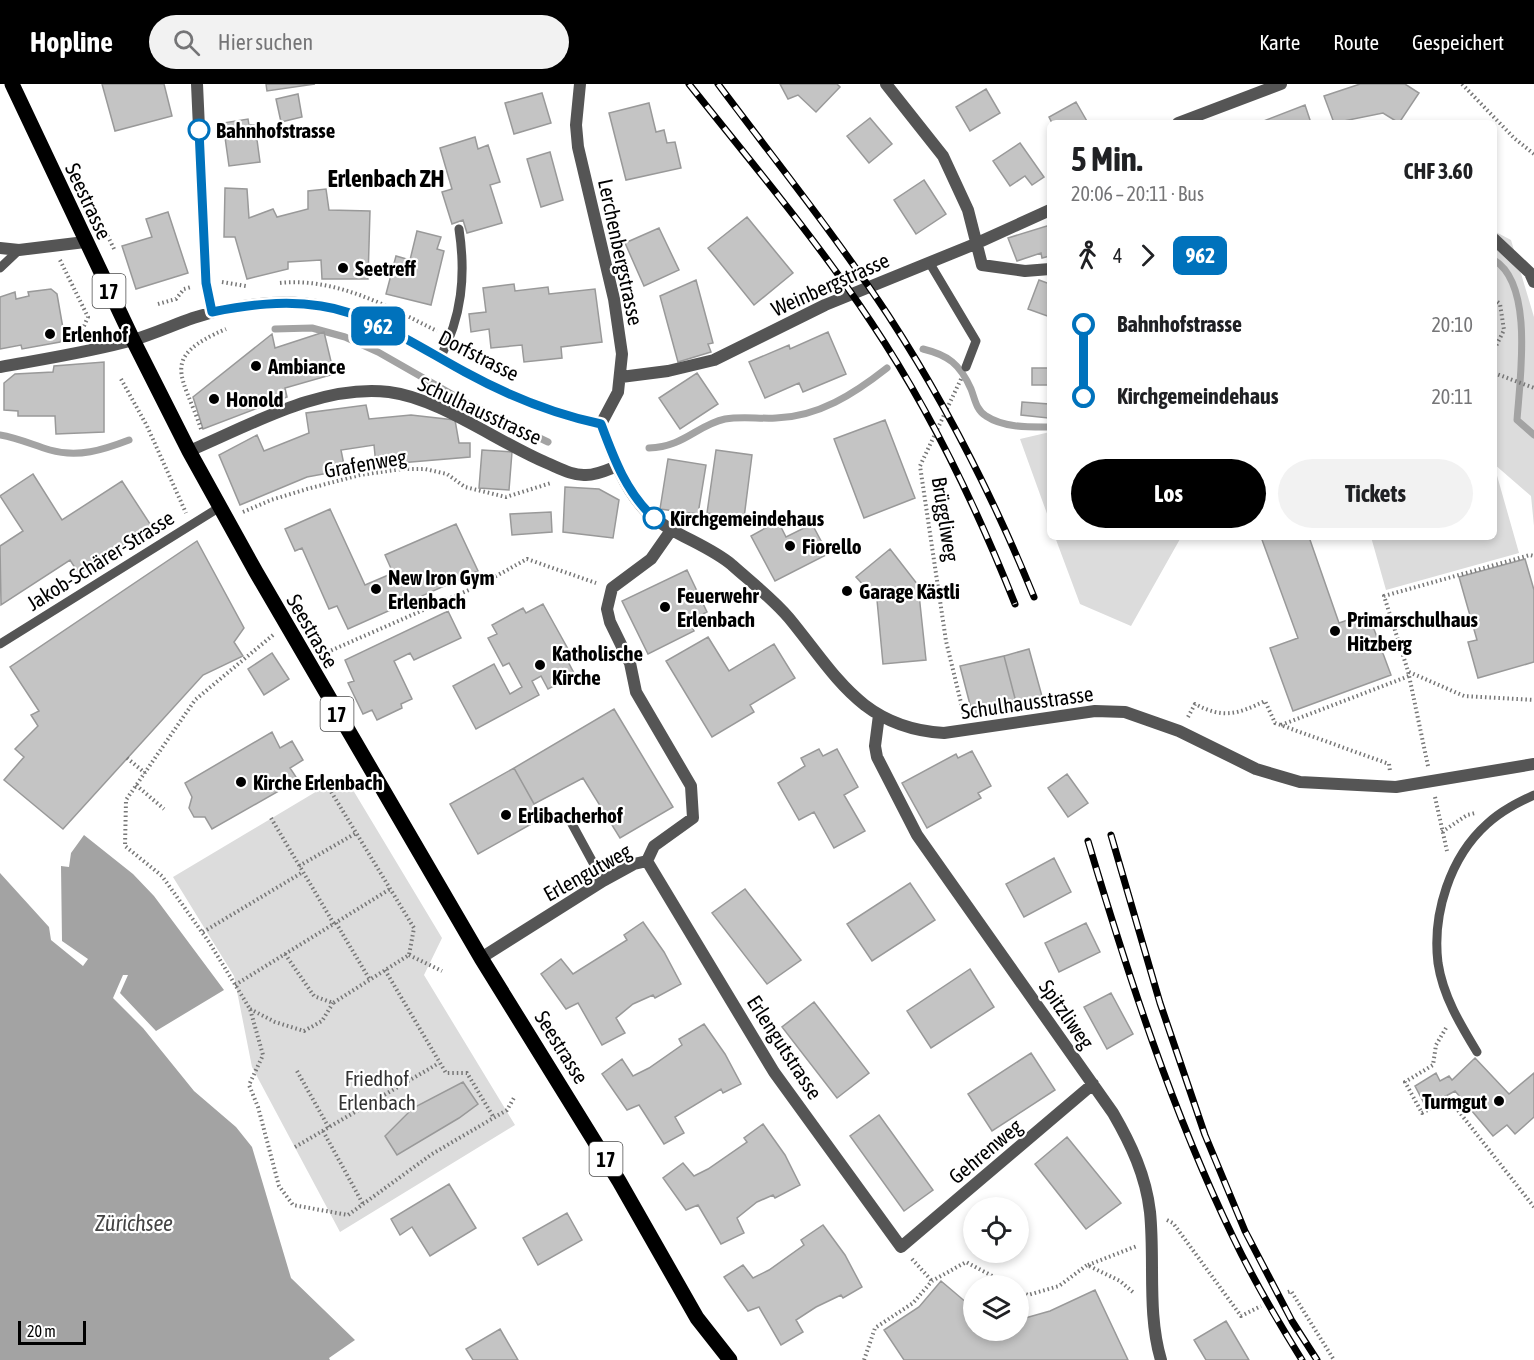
<!DOCTYPE html>
<html lang="de">
<meta charset="utf-8">
<style>
body{margin:0;font-family:"Asap Condensed",sans-serif;background:#f2f2f2;color:#202124;height:100vh;display:flex;flex-direction:column;font-size:22px;white-space:nowrap}
*{box-sizing:border-box;margin:0}
p{font-size:20px;color:#757577}
.icon{flex:none;width:33px;height:33px;fill:none;stroke:currentColor;stroke-width:2;stroke-linecap:round;stroke-linejoin:round}
.map{position:relative;flex:1;overflow:hidden}
.drawer{position:absolute;left:1047px;top:36px;width:450px;height:420px;display:flex;flex-direction:column;background:#fff;border-radius:9px;box-shadow:0 3px 9px #0003}
.drawer>*{flex:none}
.badge{padding:0 12px;border-radius:9px;font-size:21px;line-height:39px}
.buttons{position:absolute;left:963px;top:1113px;display:grid;gap:12px}
.buttons a{display:grid;place-items:center;width:66px;height:66px;border-radius:50%;background:#fff;box-shadow:0 3px 9px #0003;font-size:30px}
.scale{position:absolute;left:18px;bottom:15px;width:68px;box-sizing:border-box;padding-left:6px;border:3px solid #000;border-top:0;font-size:16px;line-height:21px;white-space:nowrap;color:#000;-webkit-text-stroke:4px #fff;paint-order:stroke}
.map>.badge{position:absolute;translate:-50% -50%;box-shadow:0 0 0 3px #fff}
.legs{display:flex;align-items:center;gap:9px;height:66px;padding:0 24px;font-size:20px}
.legs p{margin-inline-start:auto}
.overview{display:flex;align-items:center;justify-content:space-between;height:102px;padding:0 24px}
h1{font-size:33px;font-weight:700;line-height:45px}
.cta{display:flex;gap:12px;margin-top:auto;padding:12px 24px}
.cta a{flex:1;height:69px;border-radius:36px;background:#000;color:#fff;font-size:24px;font-weight:700;line-height:69px;text-align:center}
.cta a+a{background:#f2f2f2;color:#202124}
ul{padding:0 24px;list-style:none}
li{display:flex;align-items:center;gap:21px;height:72px;font-size:22px}
li i{display:grid;place-items:center;width:9px;height:100%;margin:0 8px;background:currentColor}
li i::after{content:'';width:15px;height:15px;margin:-8px;border:4px solid;border-radius:50%;background:#fff}
li p{margin-inline-start:auto}
li:first-child i{background:linear-gradient(#0000 50%,currentColor 0)}
li:last-child i{background:linear-gradient(currentColor 50%,#0000 0)}
header{display:flex;align-items:center;gap:36px;box-sizing:border-box;height:84px;padding:0 30px;background:#000;color:#fff}
header strong{font-size:28px}
nav{display:flex;gap:33px;margin-inline-start:auto;font-size:21px}
.search{width:420px;height:54px;background:#f2f2f2;display:flex;align-items:center;gap:15px;box-sizing:border-box;padding:0 21px;border-radius:33px;color:#757577;font-size:22px}
.map>svg:first-child{display:block}
.green{fill:#dcdcdc}
.water{fill:#a3a3a3}
.lines{fill:none;stroke-linecap:round;stroke-linejoin:round}
.stream{stroke:#a3a3a3;stroke-width:7}
.building{fill:#c4c4c4;stroke:#999;stroke-width:1.5}
.path{stroke:#777;stroke-width:4;stroke-dasharray:1.5 3;stroke-linecap:butt}
.lane{stroke:#555;stroke-width:9}
.street{stroke:#555;stroke-width:12}
.primary{stroke:#000;stroke-width:15}
.rail-casing{stroke:#000;stroke-width:7}
.rail{stroke:#fff;stroke-width:4.5;stroke-dasharray:14;stroke-linecap:butt}
.line-1-casing{stroke:#fff;stroke-width:14}
.line-1{stroke:#0072bc;stroke-width:9}
.stop-1-dot{fill:#fff;stroke:#0072bc;stroke-width:3}
.poi-dot{fill:#000;stroke:#fff;stroke-width:2}
.labels{text-anchor:middle;dominant-baseline:central;stroke-width:4.5;stroke-linejoin:round;paint-order:stroke}
.shield{fill:#fff;stroke:#4c4c4c;stroke-width:1.5}
.shield-label{font-size:20px;font-weight:bold;fill:#000}
.stop-label{font-size:21px;font-weight:bold;fill:#000;stroke:#fff;text-anchor:start}
.street-label{font-size:21px;fill:#000;stroke:#fff}
.poi-label{font-size:21px;font-weight:bold;fill:#000;stroke:#fff;text-anchor:start}
.park-label{font-size:21px;fill:#333;stroke:#fff}
.water-label{font-size:22px;font-style:italic;fill:#444;stroke:#fff}
.quarter-label{font-size:24px;font-weight:bold;fill:#000;stroke:#fff}
</style>
<header>
<strong>Hopline</strong>
<div class="search"><svg class="icon" aria-label="search" viewBox="0 0 24 24"><circle cx="10" cy="10" r="6"/><path d="M15 15l6 6"/></svg>Hier suchen</div>
<nav><a>Karte</a><a>Route</a><a>Gespeichert</a></nav>
</header>
<div class="map">
<svg width="1534" height="1276" viewBox="0 0 1534 1276">
<rect width="100%" height="100%" fill="#fff"/>
<path class="green" d="M1494,147L1511,156L1534,233V442L1531,412L1494,380Z
M1050,348V438L1020,355Z
M1496,388L1519,469L1386,506L1371,453H1494V389Z
M1055,453H1186L1180,455L1131,542L1080,520Z
M344,691L442,854L424,891L515,1041L340,1148L252,983L234,892L173,793Z"/>
<path class="water" d="M84,751L133,790L154,812L224,906L156,947L120,909L128,891H123L113,914L143,944L194,1007L236,1043L252,1063L291,1194L355,1256L329,1274L330,1276H0V789L49,843L51,856L83,882L88,875L62,857L61,782L69,783L71,769Z"/>
<g class="lines">
<path class="stream" d="M1494,176C1534,200 1520,294 1517,336L1534,351
M275,245L312,244L345,253L378,268L469,320L548,358
M923,265C948,271 960,280 971,305C975,315 976,326 986,332C1004,344 1030,343 1050,343
M0,351C18,354 33,361 50,366C78,374 103,366 129,356
M649,364C684,363 697,341 725,335C742,332 759,335 776,334C818,333 854,310 887,284"/>
</g>
<path class="building" d="M102,0H164L172,32L115,47Z
M266,0H315L267,7Z
M780,0H837L840,3L816,28L798,11L788,15Z
M1360,0H1405L1419,9L1399,39L1383,29L1334,39L1324,12Z
M986,5L1000,29L970,47L956,23Z
M542,9L551,39L514,50L505,19Z
M298,10L302,33L281,38L276,15Z
M1076,18L1088,39H1052L1049,33Z
M649,19L656,48L664,46L667,59L675,58L681,84L626,96L609,29Z
M1305,21L1311,39H1261V38Z
M870,34L892,60L869,79L847,52Z
M248,35L249,41H255L260,78L229,82L223,39Z
M475,53L478,65L488,61L500,98L490,101L502,139L467,149L463,136L452,140L442,108L452,105L440,64Z
M1020,59L1044,93L1032,101L1025,92L1010,102L993,77Z
M550,68L563,116L541,123L527,75Z
M924,96L946,130L916,150L894,116Z
M225,104L247,105L249,134L273,125L277,133L308,125V107L326,105L329,126L370,127L368,195H322L321,176L288,178V185L247,195L235,153H224Z
M168,128L188,189L136,205L122,162L152,153L146,135Z
M747,133L793,189L754,221L708,164Z
M1050,141V172L1042,174L1041,169L1017,177L1008,154Z
M659,144L679,186L644,202L625,159Z
M417,147L441,153L437,165L444,167L431,221L386,210L396,172L410,176Z
M696,196L713,259L708,260L711,268L678,278L660,212Z
M1039,196L1050,200V233L1028,225Z
M514,200L515,207L548,203L549,210L595,205L602,258L561,263L562,274L524,278L522,261L491,264L489,245L471,248L469,230L486,228L483,204Z
M51,205L57,210L64,250L60,258L22,265L21,261L0,265V213L15,208L16,215L29,212L28,208Z
M324,248L334,290L285,304L287,313L203,345L193,313L272,250L275,264Z
M828,248L846,290L803,308L799,299L765,314L749,278L789,261L790,265Z
M104,278V348L56,350L55,332H18V327L4,326V299L15,290L53,288L54,282Z
M1032,284H1050V301H1032Z
M697,289L718,320L680,345L659,314Z
M1022,318L1049,320L1048,334L1021,331Z
M366,321L369,335L411,331L455,336L459,359H470V373L376,381L374,361L341,366L345,386L307,393L240,421L219,371L257,351L264,367L309,349L306,329Z
M885,336L915,414L864,434L834,355Z
M482,366L512,368L509,406L479,404Z
M716,366L752,371L744,434L707,429Z
M668,375L706,381L698,430L660,425Z
M33,390L62,436L122,397L152,443L79,490L70,476L1,521L0,462L23,447L0,412Z
M565,403L599,405L619,416L613,454L563,448Z
M330,425L365,501L393,489L385,471L456,440L478,487L348,545L337,522L329,525L302,464L295,467L285,445Z
M551,428L552,448L512,451L510,430Z
M778,437L786,453L812,440L828,470L775,497L751,452Z
M1261,453H1309L1339,539L1368,529L1391,591L1293,627L1270,564L1298,554Z
M197,457L244,544L234,558L243,572L203,591L63,745L4,696L24,673L15,665L38,642L31,631L39,627L10,583Z
M890,465L918,501L926,576L883,580L877,516L856,493Z
M1525,475L1534,506V578L1478,594L1468,558L1477,556L1459,493Z
M687,486L707,528L689,537L694,547L648,570L622,517Z
M543,520L568,565L563,568L575,591L548,605L541,592L532,597L539,611L476,645L453,602L494,580L510,610L522,603L509,579L503,582L488,554L497,550L492,541L523,524L526,529Z
M448,527L461,554L414,576L410,569L394,577L412,615L401,620L402,624L377,636L372,626L363,630L348,599L354,597L345,576Z
M708,553L729,587L774,560L795,594L750,621L754,628L712,653L666,577Z
M1029,565L1043,616L1017,622L1004,572Z
M272,569L289,595L264,611L248,585Z
M1004,572L1017,622L973,632L960,582Z
M614,625L673,723L620,754L583,694L534,720L514,684Z
M272,648L280,664L292,657L303,676L290,684L298,696L212,745L205,733H194L189,724L192,713L185,699Z
M819,665L823,672L837,665L858,703L844,711L865,747L834,764L814,728L799,736L778,699L805,682L801,674Z
M972,667L991,702L978,709L981,714L927,744L902,699L956,670L958,674Z
M514,684L542,734L478,770L450,720Z
M1067,690L1088,719L1068,733L1048,704Z
M1054,774L1071,808L1024,833L1006,800Z
M910,799L935,836L872,877L847,840Z
M745,805L801,876L767,900L712,829Z
M643,838L664,868L681,900L655,914L653,911L633,920L616,934L625,949L602,961L578,919L566,925L541,890L561,875L573,890L627,856L624,851Z
M1086,839L1100,868L1059,888L1045,859Z
M970,885L994,923L931,964L907,927Z
M1111,909L1133,950L1107,965L1084,923Z
M814,918L869,989L837,1014L782,943Z
M704,940L725,970L741,1000L723,1009L721,1005L675,1033L684,1049L664,1060L639,1021L627,1026L602,990L622,975L633,992L649,984L682,961L679,955Z
M1031,969L1055,1006L992,1047L968,1010Z
M1475,974L1509,1010L1534,989V1033L1515,1050L1507,1041L1493,1052L1455,1007L1426,1023L1415,1002L1436,989L1440,997L1449,992L1452,996Z
M463,998L478,1020L459,1034L397,1071L385,1052L413,1024Z
M879,1031L933,1106L904,1127L850,1052Z
M763,1040L785,1071L800,1101L775,1114L773,1111L757,1118L737,1134L744,1149L721,1160L698,1121L686,1126L663,1094L683,1079L694,1092L708,1085L747,1058L744,1054Z
M1067,1053L1121,1119L1086,1145L1035,1080Z
M449,1100L476,1144L430,1172L412,1143L400,1151L391,1135Z
M567,1129L582,1156L538,1181L523,1154Z
M823,1141L845,1171L862,1203L843,1214L841,1211L816,1223L796,1236L803,1248L781,1261L759,1223L748,1227L724,1193L743,1181L753,1194L769,1186L804,1161L801,1156Z
M941,1197L974,1225V1246H1018V1236L1050,1227L1095,1206L1128,1276H904L884,1246L919,1223Z
M1226,1237L1249,1276H1206L1194,1256Z
M500,1245L518,1276H473L466,1265Z"/>
<g class="lines">
<path class="path" d="M1462,0L1514,54L1534,70
M86,107L114,165
M60,176L88,233L80,251
M222,198L246,202
M280,199C336,193 389,223 437,247
M1494,215L1500,220L1504,246L1494,266
M158,220L176,215L184,205L191,203
M1494,289L1534,304
M121,295L147,342L186,429
M961,295L920,382L946,557L964,631
M201,345C183,291 158,274 226,245
M243,428L271,416L307,405L360,391L402,385H425L447,390L465,403L506,413L551,399
M273,551L195,616L126,716L125,762L162,792L209,858L250,925L263,971L249,1001L258,1023L279,1102L293,1121L348,1131L432,1070L507,1026L515,1012
M323,570L478,502L527,475L596,499
M1409,588L1464,612L1534,616
M1188,633L1195,620C1223,635 1238,630 1265,617L1275,639L1389,680L1390,687
M1281,641L1409,592
M127,674L145,689
M1428,682L1408,587L1384,512L1530,471L1534,472
M136,701L164,725
M1435,713L1447,767
M271,734L334,840
M1442,748L1467,731L1475,729
M299,782L356,749
M336,839L370,896
M203,848L303,788
M285,870L314,912L333,919L409,871L414,844L327,701
M409,871L442,887
M385,886L446,989H467L494,1034
M235,901L390,805
M250,925L275,938L304,947L322,937L333,919
M1446,944L1436,961L1433,981L1405,998L1422,1029L1449,1015L1534,1123
M297,987L329,1044
M323,1047L363,1120
M295,1063L439,979
M1167,1136L1173,1139L1241,1232L1261,1222
M912,1175L932,1197
M1088,1181L1137,1162
M1018,1206L1028,1211L1059,1202L1087,1181L1120,1197L1135,1210
M1288,1208L1291,1207L1334,1276
M864,1276L875,1244L913,1219L932,1197L966,1178L1011,1202"/>
<path class="lane" d="M929,178L976,257L966,283
M0,184L19,166
M440,274C462,233 466,191 459,145
M0,560L220,423
M572,740L603,797
M1477,968C1460,940 1443,912 1438,879C1432,830 1450,773 1487,740C1501,727 1517,719 1534,711"/>
<path class="street" d="M197,0L206,199L212,228
M580,0L576,41L578,63L614,215L622,270L618,308L601,340
M886,0L943,72L968,126L982,181L1025,187L1050,185
M1178,39L1281,0
M1494,155L1530,189L1534,198
M0,164L19,166L85,158
M0,283C44,275 90,268 133,256C153,250 173,241 193,234C233,221 281,214 322,222C374,232 421,264 466,289C508,311 554,330 601,340
M621,293L668,287L714,276L825,221L975,160L1050,126
M601,340C612,370 622,401 644,425C668,450 706,459 732,481C751,498 773,515 789,534C836,591 861,644 944,649L1095,627L1125,628L1179,647L1256,685L1300,698L1396,703L1534,680
M189,367C251,341 320,300 389,308C439,314 499,359 547,379C559,384 573,392 586,391C597,391 607,386 617,382
M879,631L875,662L877,673L917,751L1113,1029C1131,1060 1146,1092 1150,1128C1155,1177 1147,1229 1161,1276
M647,777L774,988L901,1163L1093,1000
M647,777L654,762L693,734L691,702L636,608L630,579L610,538L607,525L612,504L651,475L672,445
M481,874L603,797L634,780L647,777"/>
<path class="primary" d="M12,0L133,256L189,367L256,488L481,874L619,1097L697,1234L730,1276"/>
<defs>
<path id="rail" d="M689,0C751,78 816,155 871,238C930,326 976,422 1015,520
M718,0C775,76 835,151 888,231C946,320 994,415 1034,513
M1111,751L1160,919L1205,1051L1245,1147L1292,1237L1317,1276
M1088,757C1128,891 1172,1027 1233,1153C1253,1195 1277,1236 1302,1276"/>
</defs>
<use href="#rail" class="rail-casing"/>
<use href="#rail" class="rail"/>
</g>
<g class="lines">
<defs>
<path id="line-1" d="M199,46L206,199L212,228C248,221 284,216 321,222C370,229 422,265 465,288C507,311 554,330 601,340C614,375 626,408 654,434"/>
</defs>
<use href="#line-1" class="line-1-casing"/>
<use href="#line-1" class="line-1"/>
</g>
<g class="stop-1-dot">
<circle cx="199" cy="46" r="10"/>
<circle cx="654" cy="434" r="10"/>
</g>
<g class="poi-dot">
<circle cx="343" cy="184" r="6"/>
<circle cx="50" cy="250" r="6"/>
<circle cx="256" cy="282" r="6"/>
<circle cx="214" cy="315" r="6"/>
<circle cx="790" cy="462" r="6"/>
<circle cx="376" cy="505" r="6"/>
<circle cx="847" cy="507" r="6"/>
<circle cx="665" cy="523" r="6"/>
<circle cx="1335" cy="547" r="6"/>
<circle cx="540" cy="581" r="6"/>
<circle cx="241" cy="698" r="6"/>
<circle cx="506" cy="731" r="6"/>
<circle cx="1499" cy="1017" r="6"/>
</g>
<g class="labels">
<g class="shield">
<rect x="92.5" y="190" width="33" height="34" rx="4.5"/>
<rect x="320.5" y="613" width="33" height="34" rx="4.5"/>
<rect x="589.5" y="1058" width="33" height="34" rx="4.5"/>
</g>
<g class="shield-label">
<text x="109" y="207">17</text>
<text x="337" y="630">17</text>
<text x="606" y="1075">17</text>
</g>
<g class="stop-label">
<text x="216" y="46">Bahnhofstrasse</text>
<text x="670" y="434">Kirchgemeindehaus</text>
</g>
<g class="street-label">
<text transform="translate(89 117) rotate(65)">Seestrasse</text>
<text transform="translate(621 168) rotate(78)">Lerchenbergstrasse</text>
<text transform="translate(830 200) rotate(-24)">Weinbergstrasse</text>
<text transform="translate(479 271) rotate(27)">Dorfstrasse</text>
<text transform="translate(480 326) rotate(25)">Schulhausstrasse</text>
<text transform="translate(365 379) rotate(-10)">Grafenweg</text>
<text transform="translate(946 435) rotate(81)">Brüggliweg</text>
<text transform="translate(100 476) rotate(-32)">Jakob-Schärer-Strasse</text>
<text transform="translate(313 547) rotate(60)">Seestrasse</text>
<text transform="translate(1027 618) rotate(-8)">Schulhausstrasse</text>
<text transform="translate(587 788) rotate(-29)">Erlengutweg</text>
<text transform="translate(1067 930) rotate(55)">Spitzliweg</text>
<text transform="translate(562 963) rotate(58)">Seestrasse</text>
<text transform="translate(785 963) rotate(57)">Erlengutstrasse</text>
<text transform="translate(985 1067) rotate(-40)">Gehrenweg</text>
</g>
<g class="poi-label">
<text x="355" y="184">Seetreff</text>
<text x="62" y="250">Erlenhof</text>
<text x="268" y="282">Ambiance</text>
<text x="226" y="315">Honold</text>
<text x="802" y="462">Fiorello</text>
<text x="388" y="493">New Iron Gym<tspan x="388" dy="24">Erlenbach</tspan></text>
<text x="859" y="507">Garage Kästli</text>
<text x="677" y="511">Feuerwehr<tspan x="677" dy="24">Erlenbach</tspan></text>
<text x="1347" y="535">Primarschulhaus<tspan x="1347" dy="24">Hitzberg</tspan></text>
<text x="552" y="569">Katholische<tspan x="552" dy="24">Kirche</tspan></text>
<text x="253" y="698">Kirche Erlenbach</text>
<text x="518" y="731">Erlibacherhof</text>
<text x="1487" y="1017" text-anchor="end">Turmgut</text>
</g>
<g class="park-label">
<text x="377" y="994">Friedhof<tspan x="377" dy="24">Erlenbach</tspan></text>
</g>
<g class="water-label">
<text x="134" y="1139">Zürichsee</text>
</g>
<g class="quarter-label">
<text x="386" y="94">Erlenbach ZH</text>
</g>
</g>
</svg>
<div class="buttons">
<a><svg class="icon" aria-label="locate" viewBox="0 0 24 24"><circle cx="12" cy="12" r="6"/><path d="M12 2v4M12 18v4M2 12h4M18 12h4"/></svg></a>
<a><svg class="icon" aria-label="layers" viewBox="0 0 24 24"><path d="M12 4l9 5-9 5-9-5zM3 14l9 5 9-5"/></svg></a>
</div>
<div class="scale">20 m</div>
<b class="badge" style="left:378px;top:242px;background:#0072bc;color:#fff">962</b>
<section class="drawer">
<div class="overview"><div><h1>5 Min.</h1><p>20:06 – 20:11 · Bus</p></div><b>CHF 3.60</b></div>
<div class="legs"><svg class="icon" aria-label="walk" viewBox="0 0 24 24"><circle cx="13" cy="4" r="2"/><path d="M13 8l-2 6 4 7M11 14l-3 7M7 12l3-4h3l4 4"/></svg>4<svg class="icon" aria-label="forward" viewBox="0 0 24 24"><path d="M9 5l7 7-7 7"/></svg><b class="badge" style="background:#0072bc;color:#fff">962</b></div>
<ul>
<li><i style="color:#0072bc"></i><b>Bahnhofstrasse</b><p>20:10</p></li>
<li><i style="color:#0072bc"></i><b>Kirchgemeindehaus</b><p>20:11</p></li>
</ul>
<div class="cta"><a>Los</a><a>Tickets</a></div>
</section>
</div>
